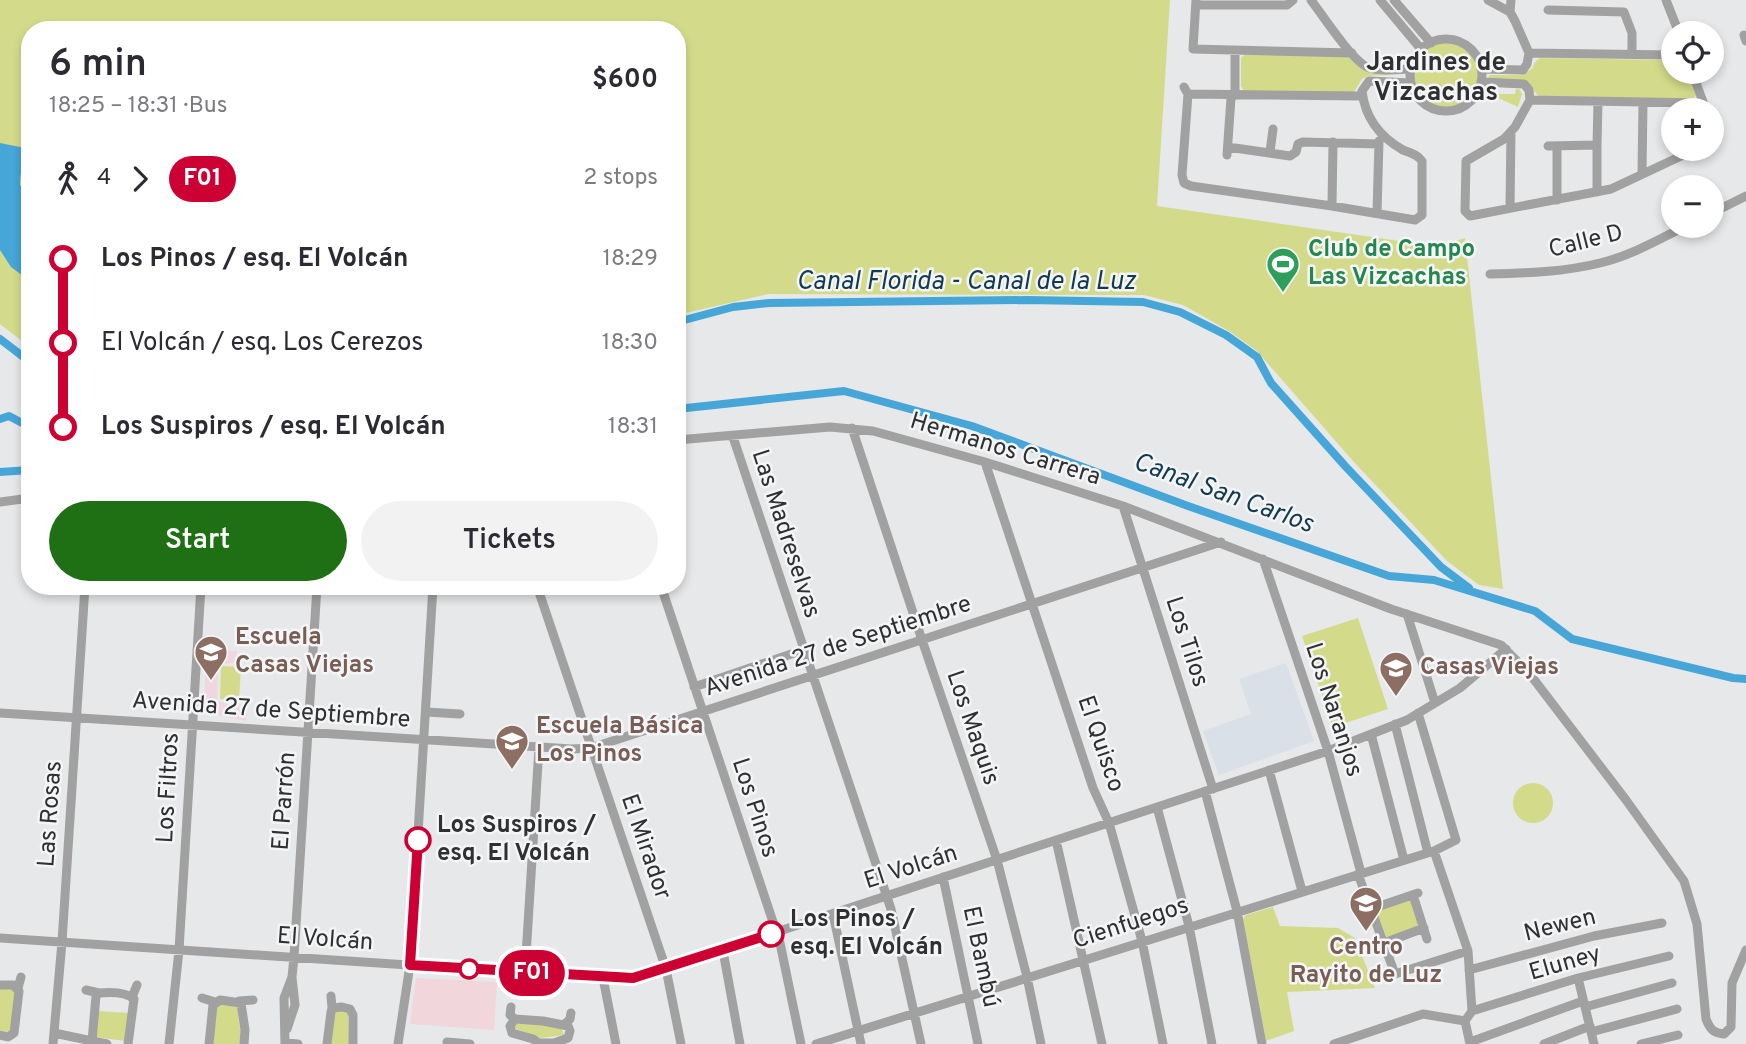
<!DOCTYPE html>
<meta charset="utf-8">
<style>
body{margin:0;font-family:Overpass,sans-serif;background:#f2f2f3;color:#2b2b33;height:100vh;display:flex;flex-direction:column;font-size:26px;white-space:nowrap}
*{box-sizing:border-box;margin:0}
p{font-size:23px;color:#7c7c81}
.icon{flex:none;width:38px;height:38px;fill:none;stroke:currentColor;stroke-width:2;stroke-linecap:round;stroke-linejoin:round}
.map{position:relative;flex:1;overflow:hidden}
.drawer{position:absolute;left:21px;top:21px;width:665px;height:574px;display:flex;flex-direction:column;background:#fff;border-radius:28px;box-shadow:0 4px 10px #0003}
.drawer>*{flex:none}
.badge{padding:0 14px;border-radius:23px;font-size:24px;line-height:46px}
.controls{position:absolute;left:1661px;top:21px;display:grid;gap:14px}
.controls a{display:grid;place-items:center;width:63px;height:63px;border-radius:50%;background:#fff;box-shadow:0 4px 10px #0003;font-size:35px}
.map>.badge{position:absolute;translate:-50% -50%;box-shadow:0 0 0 4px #fff}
.legs{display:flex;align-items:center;gap:10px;height:77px;padding:0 28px;font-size:23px}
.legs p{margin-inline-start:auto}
.head{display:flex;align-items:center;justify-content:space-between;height:119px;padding:0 28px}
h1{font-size:38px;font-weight:600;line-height:52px}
.cta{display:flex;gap:14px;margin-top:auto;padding:14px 28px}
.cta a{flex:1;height:80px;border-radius:42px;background:#1f6f15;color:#fff;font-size:28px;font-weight:600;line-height:80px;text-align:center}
.cta a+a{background:#f2f2f3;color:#2b2b33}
ul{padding:0 28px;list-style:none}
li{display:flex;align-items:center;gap:24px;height:84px;font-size:26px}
li i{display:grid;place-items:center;width:10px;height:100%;margin:0 9px;background:currentColor}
li i::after{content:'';width:18px;height:18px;margin:-9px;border:5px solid;border-radius:50%;background:#fff}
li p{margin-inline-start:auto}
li:first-child i{background:linear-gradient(#0000 50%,currentColor 0)}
li:last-child i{background:linear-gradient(currentColor 50%,#0000 0)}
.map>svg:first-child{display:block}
.built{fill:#d9e0e8}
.education{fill:#efd6df}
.medical{fill:#f1d6db}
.green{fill:#d3db8b}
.water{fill:#47a6d8}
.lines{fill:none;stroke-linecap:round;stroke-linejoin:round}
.canal{stroke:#47a6d8;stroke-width:8}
.minor{stroke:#a1a1a1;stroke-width:9}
.line-1-casing{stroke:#fff;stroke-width:16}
.line-1{stroke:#c03;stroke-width:10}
.stop-1-dot{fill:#fff;stroke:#c03;stroke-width:3.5}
.labels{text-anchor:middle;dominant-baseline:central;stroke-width:5;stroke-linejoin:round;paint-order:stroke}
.street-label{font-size:24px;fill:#303031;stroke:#f4f5f7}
.leisure-label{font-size:24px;font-weight:bold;fill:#27864d;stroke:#f4f5f7;text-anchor:start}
.education-label{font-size:24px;font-weight:bold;fill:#785e54;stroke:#f4f5f7;text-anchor:start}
.stop-label{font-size:24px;font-weight:bold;fill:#303031;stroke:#f4f5f7;text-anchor:start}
.neighbourhood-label{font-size:26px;font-weight:bold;fill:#303031;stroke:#f4f5f7}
.water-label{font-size:26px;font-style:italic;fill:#123b50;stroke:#f4f5f7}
</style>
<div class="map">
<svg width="1746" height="1044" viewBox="0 0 1746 1044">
<rect width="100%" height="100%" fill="#e6e8e9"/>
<path class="built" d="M1286,663L1314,741L1219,775L1203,731L1251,714L1239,679Z"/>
<path class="education" d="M207,649L237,651L236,663L218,664L217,701L247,709L246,721L217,715L204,701Z"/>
<path class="medical" d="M416,978L497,982L494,1030L410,1024Z"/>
<path class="green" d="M0,0H1170L1157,206L1420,244H1445L1465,238L1503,589L1479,585L1447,561L1353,461L1256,350L1229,331L1183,305L1144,295L768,294L677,315V30H30V347L0,324Z
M1414 75a32 32 0 1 1 64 0a32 32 0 1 1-64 0Z
M1246,53L1351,55L1357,60L1403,74L1368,76L1362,79L1354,92L1244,91L1241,86V58Z
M1540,58L1673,60V72H1688L1696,95L1692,100L1540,97C1533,92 1533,86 1526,81L1491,79L1488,77L1490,75H1521L1532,69L1535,62Z
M1516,89H1519L1522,94L1518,107L1494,96V94H1515Z
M1358,618L1388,709L1333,727L1302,636Z
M221,666L241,667L239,701L220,699Z
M1513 803a20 20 0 1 1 40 0a20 20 0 1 1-40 0Z
M1410,900L1420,926L1387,938L1376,911Z
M1273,907L1280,926L1338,928L1355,938L1375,988L1287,992L1294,1031L1266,1041L1243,919L1246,915Z
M0,988L15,989L12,1030L6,1032L0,1030Z
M216,1002L239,1004C236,1018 242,1030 241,1044H212Z
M337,1010L348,1013L349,1044H330L334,1013Z
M98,1011L129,1013L125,1041L95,1037Z
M514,1024H556L561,1026L564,1035L541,1038L516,1029Z"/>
<path class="water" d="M0,143L25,148C24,161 20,172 20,185L30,195V281L11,267L0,250Z"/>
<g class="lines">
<path class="canal" d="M677,322L733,307L769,303L1027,300L1143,302L1180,312L1226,335L1257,357L1271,383L1346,467L1441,567L1469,588
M0,339L30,362
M677,409L844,391L972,426L1188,506L1389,576L1434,580L1535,611L1572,639L1733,678L1746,679
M0,419L9,416L24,424H30
M0,472L30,470"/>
<path class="minor" d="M1196,0L1193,49L1352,53
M1311,0C1323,16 1351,59 1367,67C1378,72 1398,69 1410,69
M1380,0L1421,49
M1394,0L1431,43
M1666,0L1679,33
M1196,5H1287L1293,0
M1548,10L1624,12L1632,33V54
M1510,12L1511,0
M1744,35L1746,41
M1410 75a36 36 0 1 1 72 0a36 36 0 1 1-72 0Z
M1529,53L1673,55
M1481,69L1523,70L1527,64L1529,53L1515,21L1510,12L1488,0
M1692,72L1706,110
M1481,82L1524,84L1529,90L1530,100L1515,127L1504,139L1466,161L1465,211L1470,216L1611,189L1696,149
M1184,87L1188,94L1362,96
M1188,94L1182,175L1184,183L1191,186L1332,206L1415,220L1422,215V161C1417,154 1410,153 1403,150C1380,137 1365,118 1362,91L1369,81L1410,83
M1530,100L1703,103
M1712,127L1715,136L1712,141
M1597,145V192
M1548,146L1597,145L1598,102
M1228,147L1290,156L1296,152L1298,144L1303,142L1379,144
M1270,152L1273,129
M1227,155L1231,98L1235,95V51
M1642,174L1643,102
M1557,200V146
M1332,206L1333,142
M1510,207L1511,132
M1377,213L1379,141
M1712,213L1746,196
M1490,274C1527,273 1564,272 1600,263C1630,256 1658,240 1686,226
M852,428L922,640L997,860L1027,977L1041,1044
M733,437L891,909L921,1044
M677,440L830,427L873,431L985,462L1123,506L1391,609L1501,645L1529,673L1626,800L1684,881L1697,924L1706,1019C1710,1029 1713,1033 1724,1034L1731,1027L1732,983L1746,950
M985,462L1093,788L1109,823L1142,941L1163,1044
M0,502L30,498
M1123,506L1213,789
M1263,559L1328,751L1361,873
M537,586L666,969L681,1044
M661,586L780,943L801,1044
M1407,614L1435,703
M694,687L803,650
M426,712L460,714
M0,713L572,749L591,748L1221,542
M1395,724L1428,853
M1371,734L1404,860
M1269,770L1302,891
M1205,791L1237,911L1262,1044
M1157,807L1189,926L1212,1044
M1056,840L1102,1044
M1434,851L1468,951L1472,1011L1465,1021L1470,1044
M1358,874L1395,974L1468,951
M943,877L978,1044
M1413,895L1427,939
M1371,909L1418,893
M833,914L861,1044
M0,938L618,979L639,977L1328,751L1407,720L1460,688L1506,649
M1384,943L1424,928
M723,951L740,1044
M1469,970L1594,936L1662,923
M525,972L539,747
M603,978L616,1044
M1578,978L1594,1044
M0,985H13L19,991L14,1033L8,1037L0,1035
M18,988L21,977
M86,990L99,993
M331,996L332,1008
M132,997L137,985
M202,998L215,1002
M239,1001L253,1000
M511,1007L510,1015L515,1019
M1585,1007L1672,983
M1472,1011L1578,978L1669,956
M565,1024L570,1019L571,1013
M287,1029L295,1005L292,977
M1591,1032L1677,1009
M54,1033L92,1041
M447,1042L470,1044
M1470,1042L1583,1001
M286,1043L298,1044
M539,1043H554L568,1038L570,1031L568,1026L543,1021L515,1019L510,1026L512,1033L533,1039L540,1044
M53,1044L62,942L85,586
M107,1044L92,1041L96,996L99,993C110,992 126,992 134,999L128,1044
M169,1044L179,950L201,586
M209,1044L213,1005L220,1000L241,1003L245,1030L244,1044
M285,1044L284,998L292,977L294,957L317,586
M327,1044L331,1012L332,1008L342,1007L350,1009L353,1015V1044
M398,1044L410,965L433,586
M816,1044L1434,851L1456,840L1418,713
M1334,1044L1423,1014L1465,1021
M1544,1044L1590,1026
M1641,1044L1678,1035"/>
</g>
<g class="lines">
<defs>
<path id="line-1" d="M418,840L410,965L633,978L771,934"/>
</defs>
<use href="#line-1" class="line-1-casing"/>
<use href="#line-1" class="line-1"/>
</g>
<defs>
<symbol id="stadium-pin" viewBox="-11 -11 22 30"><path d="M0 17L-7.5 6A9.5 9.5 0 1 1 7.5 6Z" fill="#2e9e5b" stroke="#f4f5f7"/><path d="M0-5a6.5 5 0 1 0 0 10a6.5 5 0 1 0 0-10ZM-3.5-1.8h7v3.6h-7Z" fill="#fff"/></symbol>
<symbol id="school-pin" viewBox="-11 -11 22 30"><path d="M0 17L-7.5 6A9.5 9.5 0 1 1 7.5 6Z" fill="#8d6e63" stroke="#f4f5f7"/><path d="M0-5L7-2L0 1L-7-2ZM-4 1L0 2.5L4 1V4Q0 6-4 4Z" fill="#fff"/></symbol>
</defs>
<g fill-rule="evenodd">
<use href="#stadium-pin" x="1264" y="245" width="38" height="52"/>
<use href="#school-pin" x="192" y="633" width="38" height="52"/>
<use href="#school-pin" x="1377" y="649" width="38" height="52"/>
<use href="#school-pin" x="493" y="722" width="38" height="52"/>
<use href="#school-pin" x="1347" y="884" width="38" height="52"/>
</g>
<g class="stop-1-dot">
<circle cx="418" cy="840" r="12"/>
<circle cx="771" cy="934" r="12"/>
<circle cx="469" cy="969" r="9"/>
</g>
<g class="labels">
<g class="street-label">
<text transform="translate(1586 242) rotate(-14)">Calle D</text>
<text transform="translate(1005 450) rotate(17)">Hermanos Carrera</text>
<text transform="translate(785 534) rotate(72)">Las Madreselvas</text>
<text transform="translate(1186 642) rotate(72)">Los Tilos</text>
<text transform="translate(838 647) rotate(-18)">Avenida 27 de Septiembre</text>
<text transform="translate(1333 710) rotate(72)">Los Naranjos</text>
<text transform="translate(271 711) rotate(4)">Avenida 27 de Septiembre</text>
<text transform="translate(972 728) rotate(71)">Los Maquis</text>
<text transform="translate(1100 744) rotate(71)">El Quisco</text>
<text transform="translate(169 788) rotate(-87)">Los Filtros</text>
<text transform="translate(285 801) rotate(-86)">El Parrón</text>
<text transform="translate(754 808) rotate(72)">Los Pinos</text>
<text transform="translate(51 814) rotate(-86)">Las Rosas</text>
<text transform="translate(645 847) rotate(71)">El Mirador</text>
<text transform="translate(911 868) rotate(-18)">El Volcán</text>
<text transform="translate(1131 924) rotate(-18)">Cienfuegos</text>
<text transform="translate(1560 926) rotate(-14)">Newen</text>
<text transform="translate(325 940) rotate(4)">El Volcán</text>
<text transform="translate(980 957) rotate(78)">El Bambú</text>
<text transform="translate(1565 964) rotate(-16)">Eluney</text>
</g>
<g class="leisure-label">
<text x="1308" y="250">Club de Campo<tspan x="1308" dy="28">Las Vizcachas</tspan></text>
</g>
<g class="education-label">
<text x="235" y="638">Escuela<tspan x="235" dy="28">Casas Viejas</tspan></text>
<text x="1420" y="668">Casas Viejas</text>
<text x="536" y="727">Escuela Básica<tspan x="536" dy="28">Los Pinos</tspan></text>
<text x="1366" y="948" text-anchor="middle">Centro<tspan x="1366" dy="28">Rayito de Luz</tspan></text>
</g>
<g class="stop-label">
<text x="437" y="826">Los Suspiros /<tspan x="437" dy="28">esq. El Volcán</tspan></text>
<text x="790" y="920">Los Pinos /<tspan x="790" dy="28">esq. El Volcán</tspan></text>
</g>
<g class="neighbourhood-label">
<text x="1436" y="63">Jardines de<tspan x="1436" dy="30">Vizcachas</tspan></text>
</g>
<g class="water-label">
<text x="966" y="282">Canal Florida - Canal de la Luz</text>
<text transform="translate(1223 494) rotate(20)">Canal San Carlos</text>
</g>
</g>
</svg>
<div class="controls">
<a><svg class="icon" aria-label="locate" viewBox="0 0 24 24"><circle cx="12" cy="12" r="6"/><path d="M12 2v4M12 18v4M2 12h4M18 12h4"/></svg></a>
<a>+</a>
<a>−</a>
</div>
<b class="badge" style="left:532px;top:973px;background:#c03;color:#fff">F01</b>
<section class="drawer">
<div class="head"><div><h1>6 min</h1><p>18:25 – 18:31 · Bus</p></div><b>$600</b></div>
<div class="legs"><svg class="icon" aria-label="walk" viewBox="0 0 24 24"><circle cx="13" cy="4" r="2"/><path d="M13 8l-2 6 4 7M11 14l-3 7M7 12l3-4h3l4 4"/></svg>4<svg class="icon" aria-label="forward" viewBox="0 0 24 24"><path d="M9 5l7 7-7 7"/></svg><b class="badge" style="background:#c03;color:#fff">F01</b><p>2 stops</p></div>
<ul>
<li><i style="color:#c03"></i><b>Los Pinos / esq. El Volcán</b><p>18:29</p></li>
<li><i style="color:#c03"></i><span>El Volcán / esq. Los Cerezos</span><p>18:30</p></li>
<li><i style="color:#c03"></i><b>Los Suspiros / esq. El Volcán</b><p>18:31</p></li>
</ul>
<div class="cta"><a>Start</a><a>Tickets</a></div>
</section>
</div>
